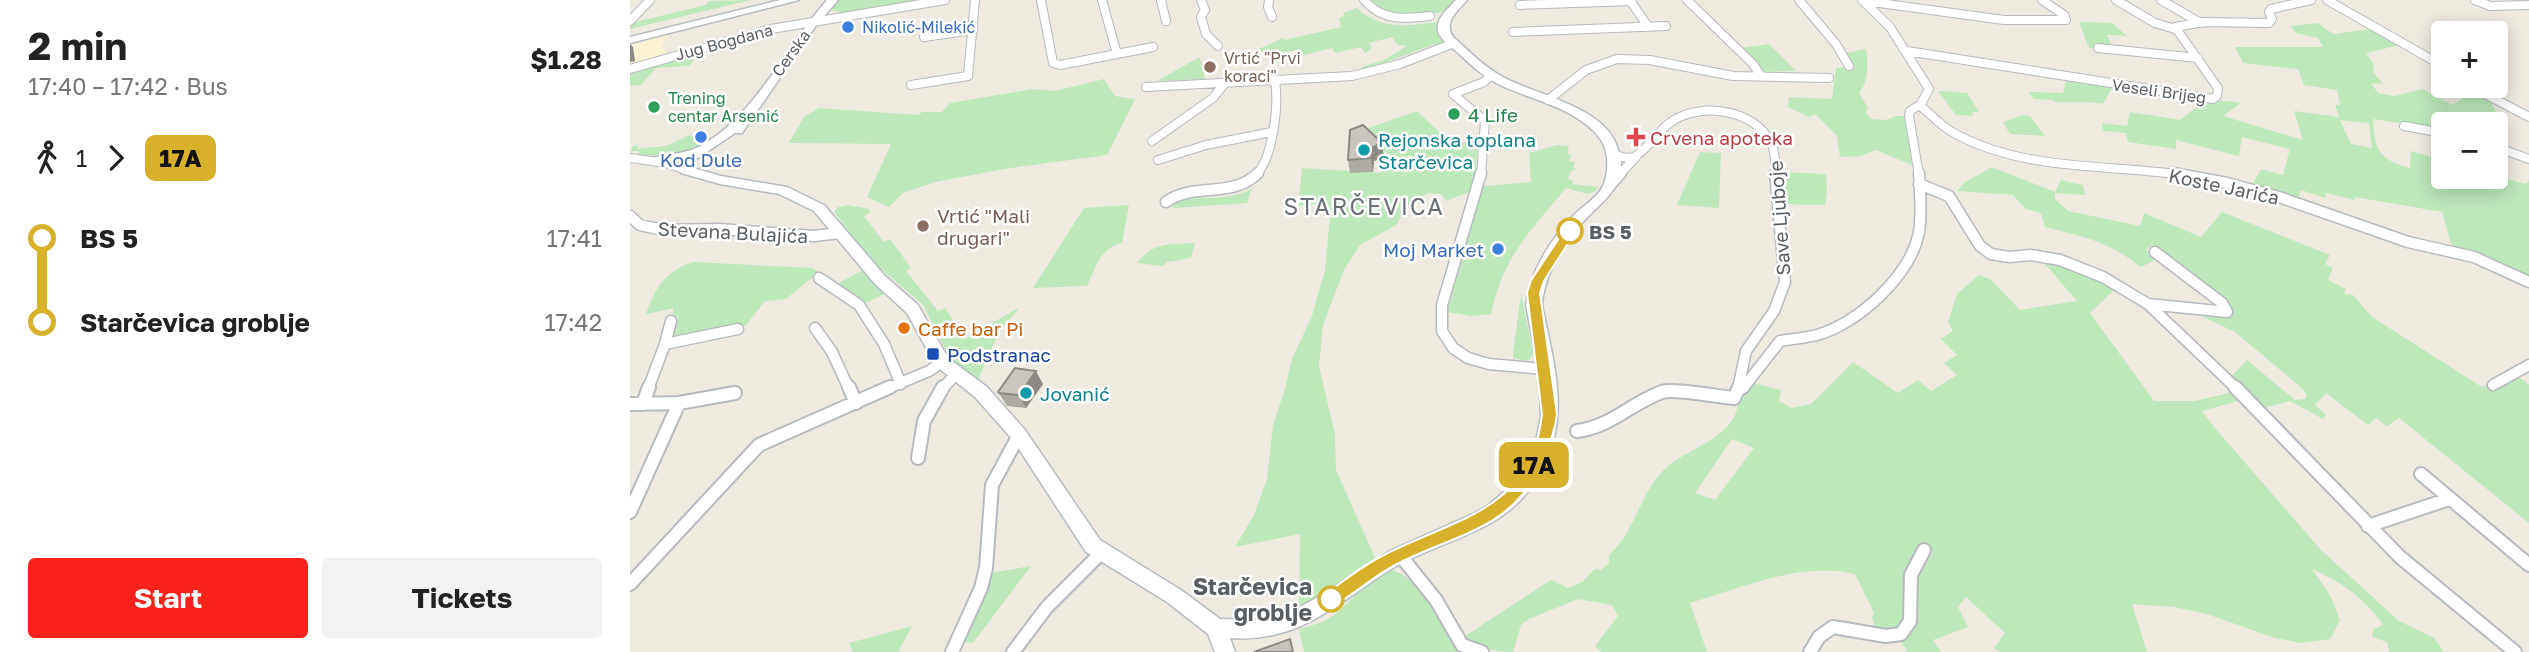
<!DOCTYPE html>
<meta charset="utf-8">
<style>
body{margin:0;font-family:"Golos Text",sans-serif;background:#f2f2f2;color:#222;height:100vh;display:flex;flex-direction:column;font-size:26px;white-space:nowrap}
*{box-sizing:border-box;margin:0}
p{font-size:23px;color:#767676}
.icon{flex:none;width:38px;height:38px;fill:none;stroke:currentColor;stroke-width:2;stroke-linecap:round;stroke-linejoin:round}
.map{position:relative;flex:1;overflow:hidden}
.panel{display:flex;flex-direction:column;background:#fff;width:630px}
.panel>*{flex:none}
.badge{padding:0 14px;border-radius:10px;font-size:24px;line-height:46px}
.controls{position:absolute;left:1801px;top:21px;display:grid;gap:14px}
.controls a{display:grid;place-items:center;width:77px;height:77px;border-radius:7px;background:#fff;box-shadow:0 4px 18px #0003;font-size:35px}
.map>.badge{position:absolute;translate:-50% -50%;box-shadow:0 0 0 4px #fff}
.legs{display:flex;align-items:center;gap:10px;height:77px;padding:0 28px;font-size:23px}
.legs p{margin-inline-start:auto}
.summary{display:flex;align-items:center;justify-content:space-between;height:119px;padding:0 28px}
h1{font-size:38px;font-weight:700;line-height:52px}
.primary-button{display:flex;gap:14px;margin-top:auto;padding:14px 28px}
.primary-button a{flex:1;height:80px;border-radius:7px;background:#f9221b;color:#fff;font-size:28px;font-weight:700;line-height:80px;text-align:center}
.primary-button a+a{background:#f2f2f2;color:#222}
ul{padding:0 28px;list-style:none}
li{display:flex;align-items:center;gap:24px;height:84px;font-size:26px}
li i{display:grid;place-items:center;width:10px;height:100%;margin:0 9px;background:currentColor}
li i::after{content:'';width:18px;height:18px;margin:-9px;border:5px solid;border-radius:50%;background:#fff}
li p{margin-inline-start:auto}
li:first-child i{background:linear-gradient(#0000 50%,currentColor 0)}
li:last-child i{background:linear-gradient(currentColor 50%,#0000 0)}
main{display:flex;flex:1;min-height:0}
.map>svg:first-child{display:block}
.commercial{fill:#fff3d4}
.green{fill:#bce8ba;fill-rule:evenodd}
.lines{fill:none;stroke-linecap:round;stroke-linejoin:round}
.street-far2-casing{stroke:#b6b9be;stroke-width:10}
.street-far1-casing{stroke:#b6b9be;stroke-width:13}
.street-casing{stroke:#b6b9be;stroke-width:16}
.secondary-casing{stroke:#b6bbc1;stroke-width:3}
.street-far2{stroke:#fff;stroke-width:8}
.street-far1{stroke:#fff;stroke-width:10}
.street{stroke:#fff;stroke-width:12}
.secondary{fill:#fff;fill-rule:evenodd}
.wall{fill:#ada9a3}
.shaded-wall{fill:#8d8984}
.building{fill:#c9c4bd;stroke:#8d8984;stroke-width:2}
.line-1{fill:#d6b129;stroke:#fff;stroke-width:2}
.shop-dot{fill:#3f7fe0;stroke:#fff;stroke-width:2.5}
.education-dot{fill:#8d6e63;stroke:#fff;stroke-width:2.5}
.leisure-dot{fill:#2e9e5b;stroke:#fff;stroke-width:2.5}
.health-dot{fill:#e0444e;stroke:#fff;stroke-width:2.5}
.culture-dot{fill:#0f9aa8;stroke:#fff;stroke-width:2.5}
.stop-1-dot{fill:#fff;stroke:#d6b129;stroke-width:3.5}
.food-dot{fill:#e8710a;stroke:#fff;stroke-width:2.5}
.transit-dot{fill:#1a4fb4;stroke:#fff;stroke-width:2.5}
.labels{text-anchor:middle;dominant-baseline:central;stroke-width:5;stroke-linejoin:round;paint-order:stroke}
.far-shop-label{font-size:16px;fill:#366cbe;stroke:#fff;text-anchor:start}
.far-street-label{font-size:16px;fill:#595e63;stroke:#fff}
.far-education-label{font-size:16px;fill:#785e54;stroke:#fff;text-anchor:start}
.far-leisure-label{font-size:16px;fill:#27864d;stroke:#fff;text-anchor:start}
.leisure-label{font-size:19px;fill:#27864d;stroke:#fff;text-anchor:start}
.health-label{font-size:19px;fill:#be3a42;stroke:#fff;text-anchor:start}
.culture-label{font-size:19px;fill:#0d838f;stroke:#fff;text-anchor:start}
.shop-label{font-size:19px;fill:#366cbe;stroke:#fff}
.street-label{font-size:19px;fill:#595e63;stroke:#fff}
.education-label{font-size:19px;fill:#785e54;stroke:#fff;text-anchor:start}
.stop-label{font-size:19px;font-weight:bold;fill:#595e63;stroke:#fff;text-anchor:start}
.food-label{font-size:19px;fill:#c56008;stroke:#fff;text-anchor:start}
.transit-label{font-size:19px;fill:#164399;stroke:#fff;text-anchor:start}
.quarter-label{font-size:23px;letter-spacing:2px;fill:#6a7075;stroke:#fff}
.near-stop-label{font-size:23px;font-weight:bold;fill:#595e63;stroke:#fff;text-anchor:end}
</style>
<main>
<section class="panel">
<div class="summary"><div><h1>2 min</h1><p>17:40 – 17:42 · Bus</p></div><b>$1.28</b></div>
<div class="legs"><svg class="icon" aria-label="walk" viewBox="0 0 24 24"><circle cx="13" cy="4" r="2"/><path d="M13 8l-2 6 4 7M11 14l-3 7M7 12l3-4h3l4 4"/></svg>1<svg class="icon" aria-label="forward" viewBox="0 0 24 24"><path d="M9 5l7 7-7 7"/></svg><b class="badge" style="background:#d6b129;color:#111">17A</b></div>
<ul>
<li><i style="color:#d6b129"></i><b>BS 5</b><p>17:41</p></li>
<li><i style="color:#d6b129"></i><b>Starčevica groblje</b><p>17:42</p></li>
</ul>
<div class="primary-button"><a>Start</a><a>Tickets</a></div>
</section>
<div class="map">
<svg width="1899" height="652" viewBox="0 0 1899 652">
<rect width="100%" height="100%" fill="#eeeae0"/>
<path class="commercial" d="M40,34L34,41L32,47L39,56L0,68V45Z"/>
<path class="green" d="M121,0L0,29L1,23L76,5L79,1Z
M205,0H299L217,13L200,10Z
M740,0H826L814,12L772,16L752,13Z
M727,8C747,29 777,27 806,22L817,44H805L751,64V67L733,70L732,67L754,60L777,46L768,45L762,37L739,43L742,48L735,53L731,47L705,53L702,48L674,55L670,49L641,56L638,50L616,55L653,38L655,40L711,27L709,18L714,16L713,13Z
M1449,22L1482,23L1497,36L1477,35L1483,48H1459Z
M1688,23L1703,34L1742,29L1771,45L1736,53L1744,65L1743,72L1753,84L1741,83L1748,93L1764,96L1792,89L1823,105L1839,94L1841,89L1860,101L1866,112L1850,122L1853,124H1813V130L1743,119C1744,149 1750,161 1780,168L1781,151L1813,160V177L1866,176L1896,184L1899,180V278L1823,250L1812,212L1725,197V200L1696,193L1695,198L1671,190L1668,200L1622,186L1631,169L1653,175L1660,149L1612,137L1609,156L1546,140V149L1498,142L1496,133L1473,131L1472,123L1497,126L1500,112L1550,120C1576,100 1577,98 1611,103L1593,116L1673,140L1664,111L1709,117L1705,105H1710L1707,90L1674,85L1668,69L1613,63L1605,47H1693L1688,38L1665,33L1661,26ZM1710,120L1739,123L1742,148L1721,144Z
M1139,44L1166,71L1133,72L1111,48Z
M1236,49C1238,63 1239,82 1229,93L1238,108L1236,113L1241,119L1256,120L1266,116H1275L1284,166L1246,150L1231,156L1210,157L1207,136L1185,114L1179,117L1158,107L1159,97L1202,99L1206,68L1221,67L1215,53Z
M72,50L59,66L26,68L11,85L0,86V74Z
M570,57L575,79L527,81L532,78Z
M1437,78L1483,86L1473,104C1458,101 1441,103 1425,102L1423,100L1404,99L1399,92L1433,93Z
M474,79L485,96L505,99L477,155L374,169L305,182L273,193L259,207L237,197L261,144L159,143L174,117L189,108L288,115L292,112H312L320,103L403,89L425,91Z
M1308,91L1337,93L1349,112H1342L1343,116L1326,115Z
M787,111L824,146L848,136L844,190L816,201L811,194L798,193L780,203L766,225L730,245L714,270L693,325L689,366L705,435L706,470L745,558L669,608L670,534L605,547L624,515L637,479L643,425L655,389L662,359L682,316L695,270L700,216L697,207L684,204L668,206L672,168L751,173L750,164L761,156L730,131Z
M1394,115L1400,116L1415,136L1380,134L1373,122Z
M89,134C61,156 43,156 9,155V151H0L3,146L9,145L7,149L36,146L60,135L71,142Z
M927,145L939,146L937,154H941L939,161L945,162L943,168L947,169L941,171L938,179L943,180L942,184L968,187L966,191L958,194L936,188C900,232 873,256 861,314L841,316L817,312L853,186L901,182L899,153Z
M1070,152L1091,153L1089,208L1047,205Z
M1362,167L1425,192L1431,180L1453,185L1455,195L1425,193V199L1438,211L1510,226L1514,213L1571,237L1592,212L1700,255L1695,264L1703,268L1698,280L1716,289L1714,294L1723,295L1742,317L1852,387L1857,384L1864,389L1888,376L1899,385V523L1769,418L1757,426L1746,418L1738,425L1696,393L1685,405L1696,415L1693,419L1660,401L1631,409L1600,378L1617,360L1665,400L1675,399L1677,395L1673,389L1605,332L1561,311L1602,316L1594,300L1522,245L1516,250L1529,258L1511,267C1475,240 1458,238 1415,227L1411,213L1396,209L1383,195L1327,191L1335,182Z
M1152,172L1196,174L1197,192L1195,205L1153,204Z
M622,188L617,203L545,208L540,205V199C564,197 602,202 622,188Z
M218,205L239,209L240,213L234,216L254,242L260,239L281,268L276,271L308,311L315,308L335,339L390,307L369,332L348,380L320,358L293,305L241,260L204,212L208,207Z
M499,205L492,243C470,248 466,267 457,286L403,288L454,208Z
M565,243L561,258L537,262L532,266L507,263C524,241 539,245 565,243Z
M1409,257L1428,262L1487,287L1460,313L1524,401H1565L1603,392L1611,400L1572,411L1584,427L1691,550L1769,621L1804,638L1814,652H1759L1757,642L1742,637L1744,629L1753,625C1735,598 1711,582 1682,569L1700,595L1710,620L1700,639L1671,643L1645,638L1577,614L1544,607L1502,604L1517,652H1370L1364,648L1375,633L1336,597L1328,607L1338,627L1303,640L1311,652H1278L1270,640L1280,635L1283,630L1287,575L1303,553L1293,546C1264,577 1281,595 1272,628L1264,631L1247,630L1242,618L1244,613L1225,574C1171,561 1111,588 1060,603L1077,652H972L965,646L988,616L982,605L948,599L899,619L891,625L883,652C865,652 849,648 835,636L921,580L938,588L952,582L965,569L971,570L979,563V556C985,548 992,542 996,534C1009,513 1017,485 1036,468C1058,448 1110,436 1108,399L1123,383L1151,390L1149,401L1162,408L1181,404L1223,362L1268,393L1288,380L1301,391L1327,375L1314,363L1327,355L1311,339L1323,331L1318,322L1327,294L1349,275L1360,279L1390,310L1447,301ZM1102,439L1124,448L1085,500L1065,493Z
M63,262L182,268L189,272L156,299L135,301L116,325L41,340L48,317L41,318L44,308L16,314C26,287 35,271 63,262Z
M233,270L257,293L233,304L209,283Z
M891,294L903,352L902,357L896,361L883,358V353Z
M401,566L343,643L332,642L360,573Z
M762,570C796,582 812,623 828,652H674L669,629C678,626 688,624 696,620C721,607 733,577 762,570Z
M282,626L268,652H223L219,643Z"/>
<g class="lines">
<defs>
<path id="street-far2" d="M411,0L423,63L430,65L523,47
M472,0L487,54
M531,0L536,21
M571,0L575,10L571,17L576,34L588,46
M639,0L638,7L642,17
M734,0C752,21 774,19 800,16
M1000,0L1018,27
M1057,0L1123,64L1130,75
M1169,0L1206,44L1219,66
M1232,0L1260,27L1299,89L1291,104L1293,108C1302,116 1312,126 1322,132C1393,172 1478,164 1555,175
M1486,0L1525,23L1545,29
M1531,0L1571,23
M1697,0L1813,66
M1845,0L1860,6L1899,5
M1235,1L1374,20H1436L1434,15L1412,0
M890,5L1001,1
M0,21L20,0
M883,32L1036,26
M294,37L343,30
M1468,48L1568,58
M1277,51L1583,99L1587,96L1588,88L1545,27L1573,22L1639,23L1642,19L1639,12L1641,9L1681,0
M0,69L141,29L315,0
M281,85L338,76L345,0
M1840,86L1899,117
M516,87L722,76L770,64L824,43
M918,100L956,70L987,59L1020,60L1103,76L1199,78
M1774,126L1813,133
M522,141L583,98L594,84
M1866,147L1899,159
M983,154L996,158L1004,157C1020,148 1028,129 1044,120C1074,102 1125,110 1141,143C1146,152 1145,165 1146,175
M0,158L36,163L56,170
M528,160L576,145L642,132
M626,175C643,158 649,104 645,81
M851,175L855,121L823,94L854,82L861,75
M989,175L1006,157
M1289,175L1279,116L1280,111L1291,104"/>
<path id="street-far1" d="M851,173L812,305V331L823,348L838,358L859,364L914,369
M1543,173L1597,183L1649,197L1778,242L1844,257L1899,282
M982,183L991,173
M1289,184L1319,196L1350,246L1361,254L1379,257L1401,255L1430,260L1473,277L1518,304L1607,389
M536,202C562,182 603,199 628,173
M0,216L10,225L33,230L89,229L184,236L210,233
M189,278L229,305L254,344L271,384
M1518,304L1597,312L1592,303L1525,252
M185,328L202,352L219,389
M35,344L41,321
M1863,385L1899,365
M18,389L35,344L108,329
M256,389L299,371L312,362
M312,389L327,373
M1108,389L1116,351L1144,311L1155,282L1145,173
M1109,389L1114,387L1150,341C1162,339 1175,338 1187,335C1228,324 1281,275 1289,232C1292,215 1290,191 1289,173"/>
<path id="street" d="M219,387L226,403
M1605,387L1770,557L1885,652
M1109,389L1113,387
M0,404L49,403L105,393
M13,404L19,387
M947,431C981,427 1001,403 1032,392C1043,388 1090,397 1104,398L1109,387
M288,458L294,421L313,387
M1791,474L1899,565
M0,512L49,403
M1738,526L1819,499
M770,555L806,600L832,645L852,652
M0,584L129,445L260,387
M322,652L351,588L356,568L362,485L389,435
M383,652L417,607L471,553
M1180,652L1189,637L1203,627L1256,636L1271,634L1280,621L1281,575L1294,550"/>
<path id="secondary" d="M150,0H169L0,43V37Z
M197,0H208L185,27L112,133H105L65,160L63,168L91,176L157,187L194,205L255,276L288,305L318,358L357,387L395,430L470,540L551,590L590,619L624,620L659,613L688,597L760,551L845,513L859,505L883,484L905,447L911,416L909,374L896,305C899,273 921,239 943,216C952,206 967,199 973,186C979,172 979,152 971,140C949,108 900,100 868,84C852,76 839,63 826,51C820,46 810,39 808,31C806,17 818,9 826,0H837C828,11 813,21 823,37C839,51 854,67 873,77C905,95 971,106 986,144C1003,185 974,198 951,224C932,247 914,275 912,305C924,366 942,418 909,476C896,498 877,515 855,526C823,543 788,552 758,571C705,605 668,643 600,638L605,652H585L578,634L537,602L456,552L383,440L345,397L306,366L277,313L245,284L184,211L149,194L90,184L51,173L49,163L52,159L26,165L19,161L21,158C35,155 51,154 64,149C121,124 156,46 197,0Z"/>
</defs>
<use href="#street-far2" class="street-far2-casing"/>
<use href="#street-far1" class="street-far1-casing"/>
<use href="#street" class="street-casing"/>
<use href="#secondary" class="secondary-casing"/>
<use href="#street-far2" class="street-far2"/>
<use href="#street-far1" class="street-far1"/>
<use href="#street" class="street"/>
<use href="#secondary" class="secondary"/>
</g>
<path class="wall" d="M754,157L744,161L743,172L720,173L718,160Z
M413,384L396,408L377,406L368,392Z"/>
<path class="shaded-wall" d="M0,44L3,47L5,61L0,62Z
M752,143L754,157L744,161L743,172L741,158L742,148Z
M406,371L413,384L396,408L389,395Z"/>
<path class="building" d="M733,125L752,143L742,148L741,158L718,160L720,130Z
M385,368L406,371L389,395L369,393L368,392Z
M660,639L663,652H624Z"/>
<path class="line-1" d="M940,227L946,231L914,281L910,293L927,414C925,431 920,444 913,460C883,531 826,533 765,565C745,576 726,592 707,604L701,607L695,604L693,599L695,594C714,581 733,565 754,555C824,519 902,511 912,414L897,293L901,280L936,228Z"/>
<g class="shop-dot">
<circle cx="218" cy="27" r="7"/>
<circle cx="71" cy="137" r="7"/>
<circle cx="868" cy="249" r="7"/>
</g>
<g class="education-dot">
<circle cx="580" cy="67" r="7"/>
<circle cx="293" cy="226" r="7"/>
</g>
<g class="leisure-dot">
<circle cx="24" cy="107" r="7"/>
<circle cx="824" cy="114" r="7"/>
</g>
<path class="health-dot" d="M1002.5 126.5h7v7h7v7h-7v7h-7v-7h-7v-7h7z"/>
<g class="culture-dot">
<circle cx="734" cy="150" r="7"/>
<circle cx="396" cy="393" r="7"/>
</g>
<g class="stop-1-dot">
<circle cx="940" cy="231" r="12"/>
<circle cx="701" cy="599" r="12"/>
</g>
<circle class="food-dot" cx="274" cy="328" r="7"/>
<rect class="transit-dot" x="296" y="347" width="14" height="14" rx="3.5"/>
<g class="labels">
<g class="far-shop-label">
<text x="232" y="27">Nikolić-Milekić</text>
</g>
<g class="far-street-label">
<text transform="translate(94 42) rotate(-15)">Jug Bogdana</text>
<text transform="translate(161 53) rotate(-54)">Cerska</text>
<text transform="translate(1529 91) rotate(8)">Veseli Brijeg</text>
</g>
<g class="far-education-label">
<text x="594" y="58">Vrtić "Prvi<tspan x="594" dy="18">koraci"</tspan></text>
</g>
<g class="far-leisure-label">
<text x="38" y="98">Trening<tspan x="38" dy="18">centar Arsenić</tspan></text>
</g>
<g class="leisure-label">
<text x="838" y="114">4 Life</text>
</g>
<g class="health-label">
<text x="1020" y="137">Crvena apoteka</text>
</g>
<g class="culture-label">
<text x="748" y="139">Rejonska toplana<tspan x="748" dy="22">Starčevica</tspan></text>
<text x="410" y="393">Jovanić</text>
</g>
<g class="shop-label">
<text x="71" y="159">Kod Dule</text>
<text x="854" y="249" text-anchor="end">Moj Market</text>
</g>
<g class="street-label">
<text transform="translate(1594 186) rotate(12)">Koste Jarića</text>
<text transform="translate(1149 218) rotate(-94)">Save Ljuboje</text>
<text transform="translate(103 232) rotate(3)">Stevana Bulajića</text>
</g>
<g class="education-label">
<text x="307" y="215">Vrtić "Mali<tspan x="307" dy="22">drugari"</tspan></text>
</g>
<g class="stop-label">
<text x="959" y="231">BS 5</text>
</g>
<g class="food-label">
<text x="288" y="328">Caffe bar Pi</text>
</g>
<g class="transit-label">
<text x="317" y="354">Podstranac</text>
</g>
<g class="quarter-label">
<text x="734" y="206">STARČEVICA</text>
</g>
<g class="near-stop-label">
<text x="682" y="586">Starčevica<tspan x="682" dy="26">groblje</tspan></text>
</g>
</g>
</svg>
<div class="controls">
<a>+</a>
<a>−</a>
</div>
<b class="badge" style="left:904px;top:465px;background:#d6b129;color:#111">17A</b>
</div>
</main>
